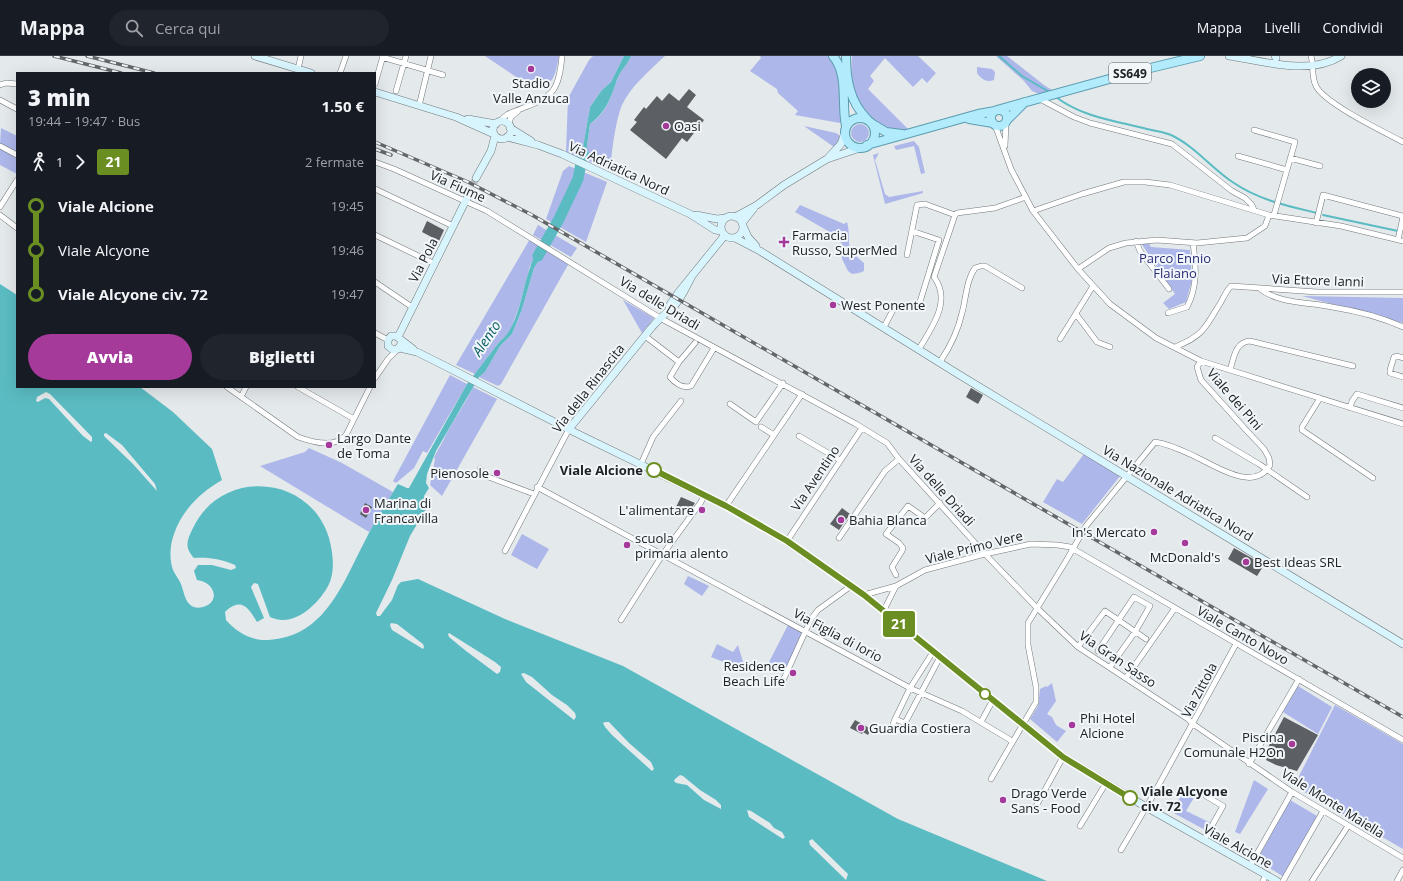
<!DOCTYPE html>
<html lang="it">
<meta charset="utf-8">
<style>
body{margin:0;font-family:"Open Sans",sans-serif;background:#20242c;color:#f1f3f6;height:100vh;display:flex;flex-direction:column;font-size:15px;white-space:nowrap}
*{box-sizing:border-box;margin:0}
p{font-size:13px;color:#9ea1a6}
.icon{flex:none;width:22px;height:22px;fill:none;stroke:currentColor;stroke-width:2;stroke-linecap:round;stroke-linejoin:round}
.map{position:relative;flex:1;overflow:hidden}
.panel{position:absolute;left:16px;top:16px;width:360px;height:316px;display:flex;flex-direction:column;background:#171b24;border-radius:0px;box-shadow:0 4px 16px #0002}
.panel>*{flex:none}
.badge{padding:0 8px;border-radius:3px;font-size:14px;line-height:26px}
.fabs{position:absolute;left:1351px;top:12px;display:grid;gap:8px}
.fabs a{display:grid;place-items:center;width:40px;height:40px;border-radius:50%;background:#171b24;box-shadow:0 4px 16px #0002;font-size:20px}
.map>.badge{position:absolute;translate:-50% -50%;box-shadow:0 0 0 2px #fff}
.legs{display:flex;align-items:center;gap:6px;height:44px;padding:0 12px;font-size:13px}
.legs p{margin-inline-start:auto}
.head{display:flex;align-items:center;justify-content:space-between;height:68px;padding:0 12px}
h1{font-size:22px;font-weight:800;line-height:30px}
.button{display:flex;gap:8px;margin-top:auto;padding:8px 12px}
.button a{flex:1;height:46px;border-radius:24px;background:#a63a9b;color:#fff;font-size:16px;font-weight:800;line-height:46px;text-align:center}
.button a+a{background:#20242c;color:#f1f3f6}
ul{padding:0 12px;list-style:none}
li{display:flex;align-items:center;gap:14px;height:44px;font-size:15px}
li i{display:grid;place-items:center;width:6px;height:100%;margin:0 5px;background:currentColor}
li i::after{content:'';width:10px;height:10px;margin:-5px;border:3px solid;border-radius:50%;background:#171b24}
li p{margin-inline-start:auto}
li:first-child i{background:linear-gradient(#0000 50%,currentColor 0)}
li:last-child i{background:linear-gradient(currentColor 50%,#0000 0)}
header{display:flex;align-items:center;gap:24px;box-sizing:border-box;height:56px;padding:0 20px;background:#171b24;border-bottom:1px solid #363941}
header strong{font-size:19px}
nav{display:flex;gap:22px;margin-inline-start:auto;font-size:14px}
.search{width:280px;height:36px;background:#20242c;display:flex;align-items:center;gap:10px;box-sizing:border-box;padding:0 14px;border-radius:22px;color:#9ea1a6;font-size:15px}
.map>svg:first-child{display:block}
.green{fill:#adb7e9}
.water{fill:#5abcc2}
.pier{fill:#e4e9ec}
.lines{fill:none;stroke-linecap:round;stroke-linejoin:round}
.stream{stroke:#5abcc2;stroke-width:2}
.river{stroke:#5abcc2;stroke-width:11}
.building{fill:#5c5f63}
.secondary-tunnel{stroke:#bdc1c4;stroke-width:7;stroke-dasharray:7 3.5;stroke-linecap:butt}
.street-casing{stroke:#72777a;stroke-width:6}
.secondary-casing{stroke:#72777a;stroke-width:8}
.primary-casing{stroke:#5c9caf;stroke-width:10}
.street{stroke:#fff;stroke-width:5}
.secondary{stroke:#d8f5fe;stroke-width:7}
.primary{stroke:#b1ebfc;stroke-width:8}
.rail-casing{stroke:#64676a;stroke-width:3.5}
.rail{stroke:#f1f6fa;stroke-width:2;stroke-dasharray:6;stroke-linecap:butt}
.line-1-casing{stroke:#fff;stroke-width:9}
.line-1{stroke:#6b8e23;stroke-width:6}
.poi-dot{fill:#a63a9b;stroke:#f1f6fa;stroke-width:1.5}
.stop-1-dot{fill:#fff;stroke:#6b8e23;stroke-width:2}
.labels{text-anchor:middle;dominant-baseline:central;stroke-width:4;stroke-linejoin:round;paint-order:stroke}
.shield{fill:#f1f6fa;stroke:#5f6264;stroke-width:1}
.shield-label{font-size:12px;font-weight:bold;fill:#202224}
.poi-label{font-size:13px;fill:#202224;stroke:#f1f6fa;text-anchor:start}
.street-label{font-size:13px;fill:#202224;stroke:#f1f6fa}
.park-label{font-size:13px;fill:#282b74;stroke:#f1f6fa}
.stop-label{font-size:13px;font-weight:bold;fill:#202224;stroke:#f1f6fa;text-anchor:end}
.water-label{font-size:14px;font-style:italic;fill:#0d6267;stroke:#f1f6fa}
</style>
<header>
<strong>Mappa</strong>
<div class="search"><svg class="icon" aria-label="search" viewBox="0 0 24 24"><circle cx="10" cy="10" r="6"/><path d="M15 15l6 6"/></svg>Cerca qui</div>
<nav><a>Mappa</a><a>Livelli</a><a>Condividi</a></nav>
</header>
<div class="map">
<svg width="1403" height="825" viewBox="0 0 1403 825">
<rect width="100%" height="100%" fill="#e4e9ec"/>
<path class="green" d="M485,0H559C555,20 555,30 531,31Z
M593,0H624L611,26L602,34L590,51L581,103L566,96L568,42L589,4Z
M631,0H665C650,14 631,30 622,49C615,66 612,96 610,114L585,104L590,68C606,58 612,39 618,21C621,14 628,8 631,0Z
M760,0H829L839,17L843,65L840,67L795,59L798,55L778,37L777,33L750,15L761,2Z
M852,0H918L936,17L927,27L922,22L913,31L885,2L870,20L874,25L868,33L910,75C866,75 848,40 852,0Z
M996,0H1007L1044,29L1052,34L1039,38L1032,35L1024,25Z
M977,11L992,13L995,16L994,24C987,27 981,23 977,17Z
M851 77a9 9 0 1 1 18 0a9 9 0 1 1-18 0Z
M804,70L836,77L839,79V84L834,91Z
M1,72L17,80V97L0,88Z
M914,85L919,91L925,117L921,118L914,90L896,94L894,90Z
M0,92L17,100V118L0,109Z
M879,97L875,104L885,138L889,141L923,135V137L885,148L873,99Z
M569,110L607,126L586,186L546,163L563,115Z
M800,149L844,168L847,166C853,190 841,188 864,207V215L859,217L852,218L848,215L842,203V188L835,179L795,156Z
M538,169L577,192L571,201L533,179Z
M530,183L541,190L530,210L519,251L512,270L506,280L500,285L475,318L456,309Z
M1148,186L1151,191L1190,194L1192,224L1186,246L1169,253L1163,247L1175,238L1141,187Z
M546,193L569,207L501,328L498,330L479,321L485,316L500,290L512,278L522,253L534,212Z
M1302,240L1403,242V267Z
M623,244L654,262L642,277Z
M450,319L467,328L427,397L423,395L414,412L396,427L393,425Z
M473,331L497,343L442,440L430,429L435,403L434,402C436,396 440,391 443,385C451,367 464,350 473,331Z
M309,392L342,407L393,436L369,476L260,410L305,396Z
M1084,398L1120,420L1082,468L1043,446L1057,423L1063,426Z
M522,478L549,493L537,513L511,499Z
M688,520L709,530L702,540L684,528Z
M788,569L804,578L786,616L768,608Z
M717,588L733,596L738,589L744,609L741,613L711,601Z
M1052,627L1056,645L1047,658L1052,661L1056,669L1066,675L1057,686L1030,663L1038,650L1040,633L1046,630L1047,631Z
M1298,630L1332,651L1318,678L1283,656Z
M1335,649L1403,688V793L1294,730Z
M1254,724L1268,733L1240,778L1235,776Z
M1187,733L1196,738L1186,755L1211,767L1207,775L1170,755Z
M1290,744L1317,760L1284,821L1257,804Z"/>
<path class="water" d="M624,0H631C628,8 621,14 618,21C612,39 606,57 590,68L585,104L581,103L590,51L602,34L611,26Z
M541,190L546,193L534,212L522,253L512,278L500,290L485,316L479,321L436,395L427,418L426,427L429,432L424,440L431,445L410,480L392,524L376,557L377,560H380L392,544L398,529L401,526L418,523L505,563L623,610L898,763L1047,825H0V228L17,239V331H140L173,356L212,393L222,424C201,436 182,454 174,478C170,489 169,503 173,514C175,519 179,523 181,528C185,539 186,555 203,551C221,546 215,526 197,524L194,515L198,509H212L231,514L236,512L235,509C221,503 209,501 194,502C184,491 187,484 193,472C221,412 310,418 329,482C333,497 336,517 327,532C316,550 293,572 270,561L258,528L254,527L251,531L264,562L257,566C248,551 241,541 225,556L226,564C236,576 252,585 268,584C326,581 343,526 366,483C375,464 387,446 398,428L407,432H409L467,328L500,285C519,271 522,233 530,212C532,204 537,197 541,190Z"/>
<path class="pier" d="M46,336L50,338L92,381V385L91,386L83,380L49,343L45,342L38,346L36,345L37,341Z
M106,377L122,389L155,428L157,435L133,408L104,380V378Z
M391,567L397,568L419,585L423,588L424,591L423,593L392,574L390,569Z
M449,577L495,606L501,611L500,616L497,618L466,595L449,581L448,578Z
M524,617L532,621L552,639L567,649L575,657L576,661L574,664L526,626L521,618Z
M605,666H609L629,687L651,706L654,713L652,715L612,679L605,671L603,667Z
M680,719L683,720L700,734L716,744L721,749V753L704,744L687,729L676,727L674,725L675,723Z
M747,754L751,755L770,767L774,772L782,776L785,781L783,783L749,761Z
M812,783L848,818L846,824L810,789L809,785Z"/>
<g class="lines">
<path class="stream" d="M999,0L1022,20L1051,37
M1056,41C1082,61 1116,65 1147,73C1155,75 1164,76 1171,79C1195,90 1212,113 1234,127C1259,144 1288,150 1317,157
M1323,159L1398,175"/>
<path class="river" d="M538,200L559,163L578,123L583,97"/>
</g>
<path class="building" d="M689,33L696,39L687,51L704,64L687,86L682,82L666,103L630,74L637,66L634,64L644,51L646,53L657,40L662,45L669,37L679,45Z
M427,165L444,174L439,185L422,176Z
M971,332L983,339L978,348L966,341Z
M681,441L695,447L689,456L676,451Z
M365,447L372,451L366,462L360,458Z
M842,452L850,458L839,474L830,468Z
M1234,492L1264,509L1257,520L1228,503Z
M1284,661L1318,679L1297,715L1276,709L1266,704L1268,698L1265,697Z
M855,664L871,673L868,679L863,676L862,678L850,672Z"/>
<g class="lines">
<path class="secondary-tunnel" d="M469,138L476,122"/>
<defs>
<path id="street" d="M1311,0C1314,10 1311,20 1316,30C1324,47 1384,76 1403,86
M382,1L443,19
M298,13L301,0
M340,17L346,0
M375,28L383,0
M0,29L6,27L17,28
M396,35L406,0
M1040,43L1074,61L1090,67L1172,88L1232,135L1245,142L1252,149L1254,154
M0,44L17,53
M419,50L431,0
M499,66C510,55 509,58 523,52C554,41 559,33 562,0
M508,69L511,61L518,55
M995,69L1011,113L1033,155L1078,213L1110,248L1156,282L1201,305L1403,368
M1254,74L1295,86L1274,159
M0,90L17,99
M1005,90L1006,66
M1238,100L1287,114
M1290,102L1320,110
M375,106L394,113L487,155L660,262L856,368L887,387L899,403L985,498L1036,551L1078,591L1188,663L1193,668L1292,736L1403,802
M375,133L453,170
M0,151L17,124
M1033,155L1082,138L1124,126H1145L1170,129L1269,159L1341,170L1403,185
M0,159L17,172
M1316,167L1323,139L1403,160
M375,179L435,208
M1398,184L1403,161
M1136,185L1140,195L1169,233
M907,199L917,149L925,148L955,159L957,157L995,152L1026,141
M1078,213L1109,192L1126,187L1157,184L1197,187L1247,182L1265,170L1269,159
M375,226L412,251
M1259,232C1278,248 1309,246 1332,251C1357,255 1381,261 1403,271
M1168,257L1187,251C1198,230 1196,209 1193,187
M1076,258L1097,286L1110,291
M884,271L893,254L898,252H917L919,249L939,184L912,175
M375,277L388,284
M645,280L679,306
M1060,283L1093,230
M695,287L679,306L670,321C675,327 683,333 691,330L714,292
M1175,291C1205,279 1205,271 1221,246C1224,240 1227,234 1231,230L1317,236H1403
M919,293C932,271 952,245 934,221L955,159
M1403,302L1397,300L1394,301L1390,314V317L1403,321
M940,306C950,291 958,275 962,257C966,243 966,225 975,212L981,210H985L1022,232
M1230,314C1234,302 1235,286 1250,285L1353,310
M375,322L388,303L398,293
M227,331L298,381C312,386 335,393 346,379L370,331
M298,331L354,363
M241,341L246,331
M1320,342L1302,371V374L1373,422
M730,348L756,366L783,327
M1350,352L1352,345L1357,338L1403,352
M761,371L774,379
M799,380L840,404
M1215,382L1259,408L1307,441
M641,408L653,381L681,345
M480,413L483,419L534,438
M537,431L910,632L962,655L1012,685
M726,450L802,338
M839,482L885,415L899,403
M787,485L862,372
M505,495L569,373
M896,519L892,511L902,495L903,492L899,487L886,478L908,450L925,462L940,447
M864,539L896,530L925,514L985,498L1031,488L1058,489L1070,491L1403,684
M883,556L896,530
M621,564L663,498L701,446L704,439
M1078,591L1105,555L1146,583
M1098,595L1134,541L1150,550L1135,576L1110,611
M933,596L910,632L895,663L905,667L940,601
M1126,622L1175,552
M781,629L811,563L818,554L851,530
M981,666L993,644
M890,676L895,663
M1249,708L1299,623
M991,723L1036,646V631L1028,589V567L1066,505L1086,470L1155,386C1170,388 1183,395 1196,401C1216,410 1254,437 1270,409L1269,402L1264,393L1247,375L1201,324L1197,311L1201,305
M1035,752L1063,701
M1080,770L1106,727
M1204,784L1223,750L1206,740
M1121,794L1151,743L1236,588
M1250,810L1292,736
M1263,825L1266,819
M1283,825L1323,755
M1312,825L1348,770
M1397,825L1403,814"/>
<path id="secondary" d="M255,0L311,17
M1229,0C1264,5 1309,20 1341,0
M1275,0L1276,2
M375,36L456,61L494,78
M468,63L496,68
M493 74a9 9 0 1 1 18 0a9 9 0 1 1-18 0Z
M510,72L531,85
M507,81L538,89L562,98L690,158L715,174L722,175
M828,102L841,88L845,76
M476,122L491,95L495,80
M696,159L717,163L726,162
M721 171a11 11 0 1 1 22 0a11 11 0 1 1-22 0Z
M735,161L757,149L784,129L827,103L860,92
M742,167L754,152
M743,170L748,181L756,190
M735,182L760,195L958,318L1403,588
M669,250L678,237L725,179
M398,281L469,138
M401,284V288L398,293L393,294L388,290V284L391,280H396L413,293
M400,292L417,296L447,311L576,377L726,450L782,482L864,539L1063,701L1146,751L1277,825
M569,373L652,271C659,263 667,256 675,249C682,241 686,231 691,222"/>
<path id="primary" d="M833,0C849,19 841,48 846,70
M846,0C846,24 850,46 867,63
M997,54L1142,14L1200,0
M991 62a8 8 0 1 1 16 0a8 8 0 1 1-16 0Z
M845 77a15 15 0 1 1 30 0a15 15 0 1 1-30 0Z
M969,63L993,67
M1007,64L1025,46
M871,67L886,76L902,78
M867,89L978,58L995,55"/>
</defs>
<use href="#street" class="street-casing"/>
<use href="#secondary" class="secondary-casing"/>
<use href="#primary" class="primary-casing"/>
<use href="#street" class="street"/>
<use href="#secondary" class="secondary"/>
<use href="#primary" class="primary"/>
<defs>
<path id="rail" d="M54,0L121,17
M87,0L154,17
M375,86L468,126L532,159L1403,661
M375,93L391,99"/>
</defs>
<use href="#rail" class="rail-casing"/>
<use href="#rail" class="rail"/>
</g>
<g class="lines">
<defs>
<path id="line-1" d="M654,414L726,450L787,485L864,539L1063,701L1130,742"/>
</defs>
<use href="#line-1" class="line-1-casing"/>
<use href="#line-1" class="line-1"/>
</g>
<g class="poi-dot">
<circle cx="531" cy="13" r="4"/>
<circle cx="666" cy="70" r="4"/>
<path d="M782 180h4v4h4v4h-4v4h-4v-4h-4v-4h4z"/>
<circle cx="833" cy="249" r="4"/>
<circle cx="329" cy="389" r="4"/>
<circle cx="497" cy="417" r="4"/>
<circle cx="366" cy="454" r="4"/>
<circle cx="702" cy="454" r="4"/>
<circle cx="841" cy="464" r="4"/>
<circle cx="1154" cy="476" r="4"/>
<circle cx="1185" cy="487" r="4"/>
<circle cx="627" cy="489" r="4"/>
<circle cx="1246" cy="506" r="4"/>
<circle cx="793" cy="617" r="4"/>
<circle cx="1072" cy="669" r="4"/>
<circle cx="861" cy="672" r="4"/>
<circle cx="1292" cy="688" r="4"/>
<circle cx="1003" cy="744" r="4"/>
</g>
<g class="stop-1-dot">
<circle cx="654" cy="414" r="7"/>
<circle cx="985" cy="638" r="5"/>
<circle cx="1130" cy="742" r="7"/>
</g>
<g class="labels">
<rect class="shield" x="1109" y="7" width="42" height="20" rx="3"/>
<g class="shield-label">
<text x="1130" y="17">SS649</text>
</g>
<g class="poi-label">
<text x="531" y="27" text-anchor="middle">Stadio<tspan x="531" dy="15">Valle Anzuca</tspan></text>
<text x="674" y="70">Oasi</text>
<text x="792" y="179">Farmacia<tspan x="792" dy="15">Russo, SuperMed</tspan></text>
<text x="841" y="249">West Ponente</text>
<text x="337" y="382">Largo Dante<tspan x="337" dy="15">de Toma</tspan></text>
<text x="489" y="417" text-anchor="end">Pienosole</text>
<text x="374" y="447">Marina di<tspan x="374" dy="15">Francavilla</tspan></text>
<text x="694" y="454" text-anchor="end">L'alimentare</text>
<text x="849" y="464">Bahia Blanca</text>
<text x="1146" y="476" text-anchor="end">In's Mercato</text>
<text x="635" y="482">scuola<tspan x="635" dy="15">primaria alento</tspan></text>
<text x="1185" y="501" text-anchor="middle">McDonald's</text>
<text x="1254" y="506">Best Ideas SRL</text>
<text x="785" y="610" text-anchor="end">Residence<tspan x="785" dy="15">Beach Life</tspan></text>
<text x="1080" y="662">Phi Hotel<tspan x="1080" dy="15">Alcione</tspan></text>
<text x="869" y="672">Guardia Costiera</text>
<text x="1284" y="681" text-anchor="end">Piscina<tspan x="1284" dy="15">Comunale H2On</tspan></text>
<text x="1011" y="737">Drago Verde<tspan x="1011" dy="15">Sans - Food</tspan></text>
</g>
<g class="street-label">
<text transform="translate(619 112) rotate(25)">Via Adriatica Nord</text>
<text transform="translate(458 130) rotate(24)">Via Fiume</text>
<text transform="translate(423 204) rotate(-63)">Via Pola</text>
<text transform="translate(1318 224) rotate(2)">Via Ettore Ianni</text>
<text transform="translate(660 247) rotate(31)">Via delle Driadi</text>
<text transform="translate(588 332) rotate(-52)">Via della Rinascita</text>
<text transform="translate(1235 343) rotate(49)">Viale dei Pini</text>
<text transform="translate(815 422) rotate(-56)">Via Aventino</text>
<text transform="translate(942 434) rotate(48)">Via delle Driadi</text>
<text transform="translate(1178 437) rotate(31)">Via Nazionale Adriatica Nord</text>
<text transform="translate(974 491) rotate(-14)">Viale Primo Vere</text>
<text transform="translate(838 579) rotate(28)">Via Figlia di Iorio</text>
<text transform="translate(1243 579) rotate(30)">Viale Canto Novo</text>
<text transform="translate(1118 603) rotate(34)">Via Gran Sasso</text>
<text transform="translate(1199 634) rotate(-62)">Via Zittola</text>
<text transform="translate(1333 747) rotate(32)">Viale Monte Maiella</text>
<text transform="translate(1238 790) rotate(29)">Viale Alcione</text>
</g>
<g class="park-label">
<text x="1175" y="202">Parco Ennio<tspan x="1175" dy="15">Flaiano</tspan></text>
</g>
<g class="stop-label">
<text x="643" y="414">Viale Alcione</text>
<text x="1141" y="735" text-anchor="start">Viale Alcyone<tspan x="1141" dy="15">civ. 72</tspan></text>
</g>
<g class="water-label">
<text transform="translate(486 282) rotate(-56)">Alento</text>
</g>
</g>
</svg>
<div class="fabs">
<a><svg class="icon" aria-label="layers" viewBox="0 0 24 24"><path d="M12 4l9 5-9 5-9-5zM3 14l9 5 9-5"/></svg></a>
</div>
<b class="badge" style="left:899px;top:568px;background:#6b8e23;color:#fff">21</b>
<section class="panel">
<div class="head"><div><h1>3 min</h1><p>19:44 – 19:47 · Bus</p></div><b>1.50 €</b></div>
<div class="legs"><svg class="icon" aria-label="walk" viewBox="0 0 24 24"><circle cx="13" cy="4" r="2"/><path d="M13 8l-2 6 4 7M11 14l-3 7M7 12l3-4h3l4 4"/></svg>1<svg class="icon" aria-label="forward" viewBox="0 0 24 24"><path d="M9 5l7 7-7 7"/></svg><b class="badge" style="background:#6b8e23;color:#fff">21</b><p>2 fermate</p></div>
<ul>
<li><i style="color:#6b8e23"></i><b>Viale Alcione</b><p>19:45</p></li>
<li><i style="color:#6b8e23"></i><span>Viale Alcyone</span><p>19:46</p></li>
<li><i style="color:#6b8e23"></i><b>Viale Alcyone civ. 72</b><p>19:47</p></li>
</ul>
<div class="button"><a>Avvia</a><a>Biglietti</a></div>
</section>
</div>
